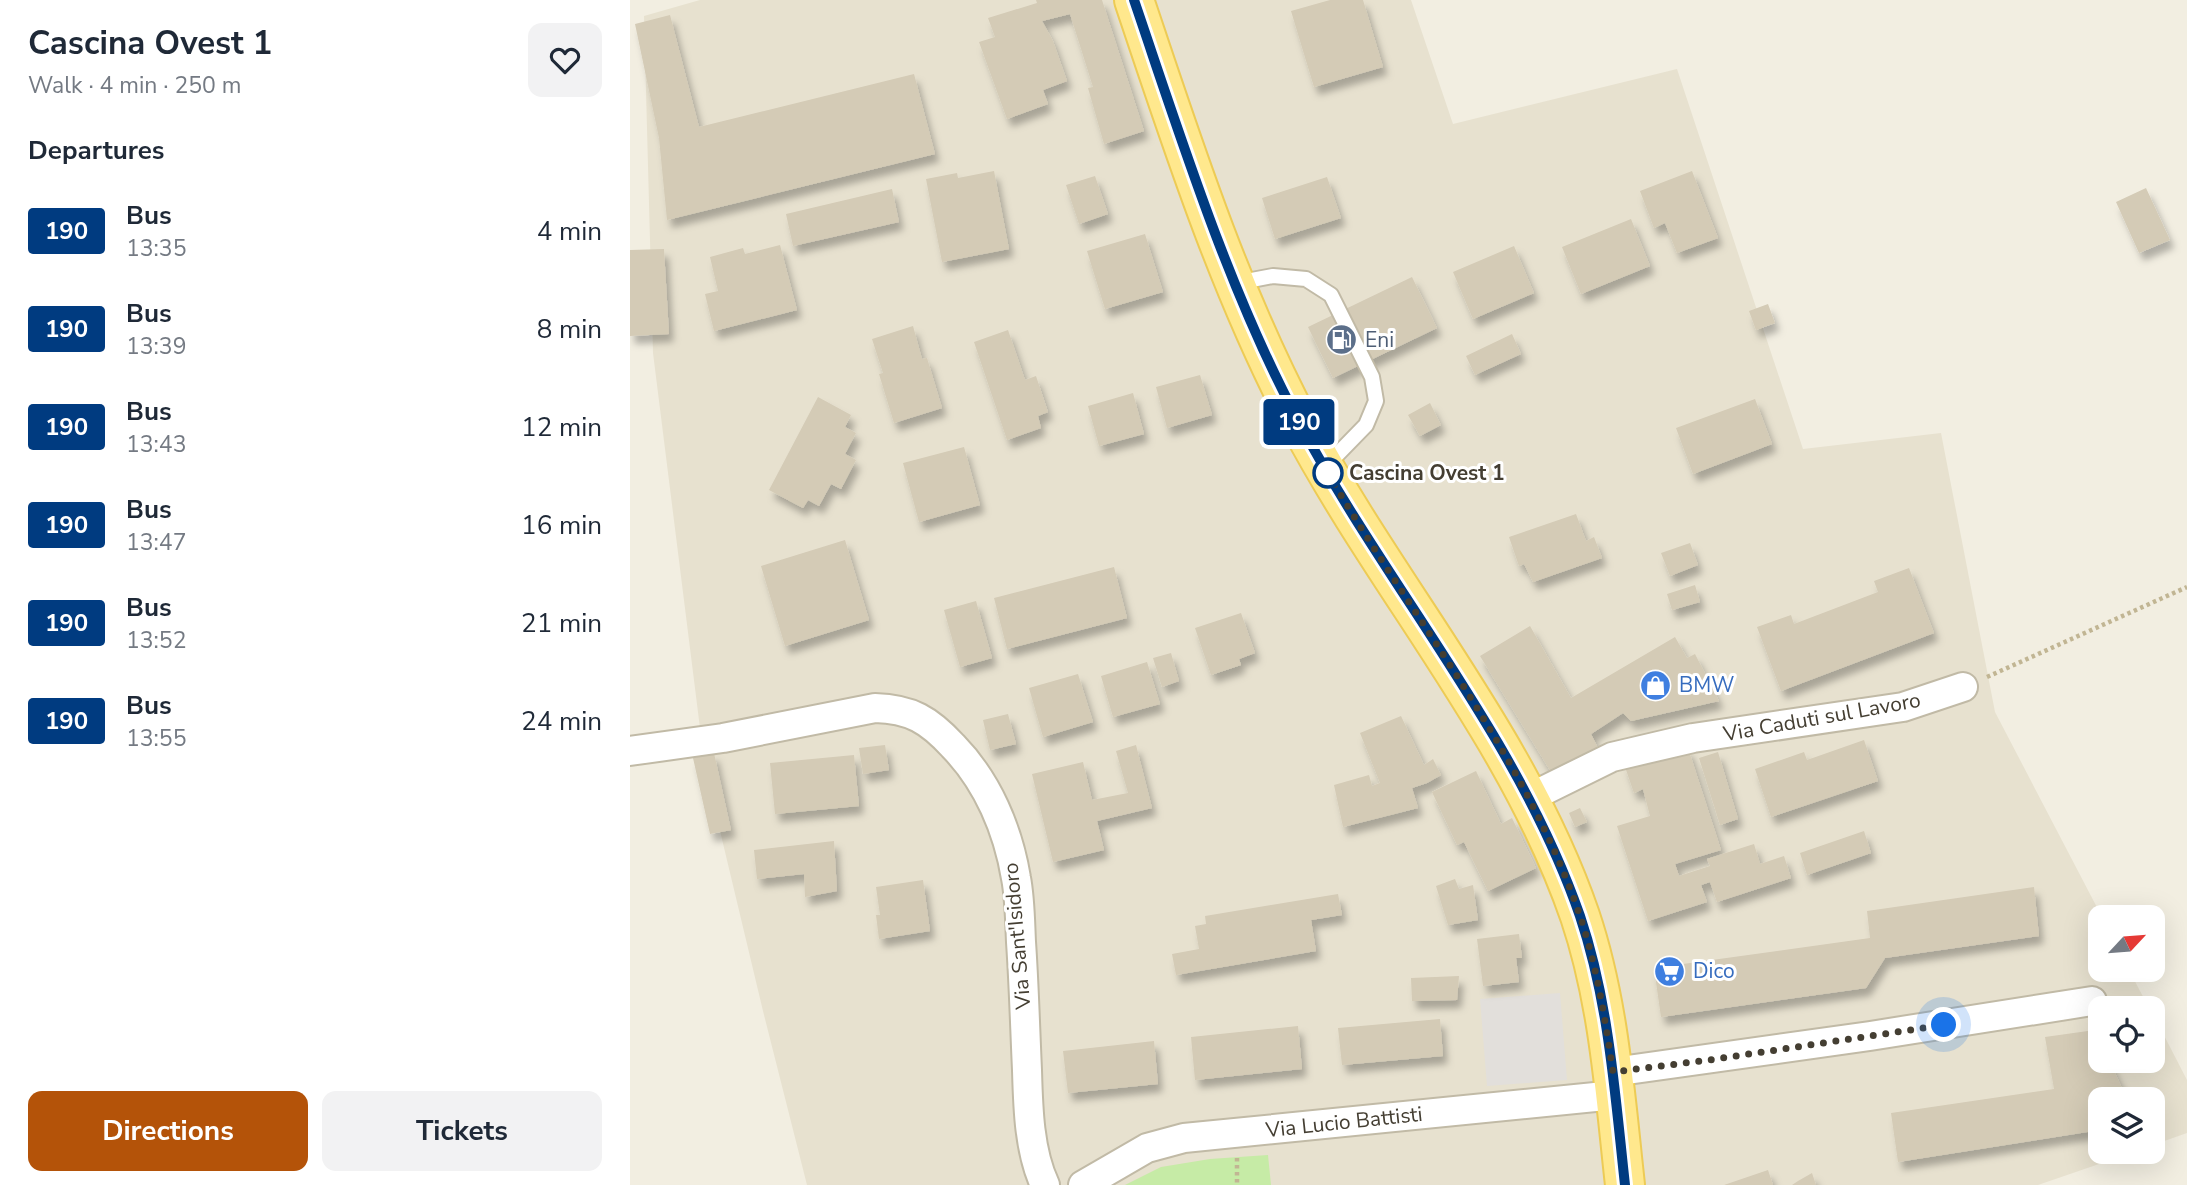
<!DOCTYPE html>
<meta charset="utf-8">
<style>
body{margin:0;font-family:"Nunito Sans",sans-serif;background:#f2f2f3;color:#1f2937;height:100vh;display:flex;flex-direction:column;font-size:26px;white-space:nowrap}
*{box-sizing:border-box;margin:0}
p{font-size:23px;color:#747a83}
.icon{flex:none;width:38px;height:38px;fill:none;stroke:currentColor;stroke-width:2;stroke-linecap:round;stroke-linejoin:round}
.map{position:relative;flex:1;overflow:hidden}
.panel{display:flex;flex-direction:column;background:#fff;width:630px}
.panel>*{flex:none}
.badge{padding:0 14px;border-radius:5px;font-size:24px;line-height:46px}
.needle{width:46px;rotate:64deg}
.buttons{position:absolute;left:1458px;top:905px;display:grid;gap:14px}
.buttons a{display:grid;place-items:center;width:77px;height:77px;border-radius:14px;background:#fff;box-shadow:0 7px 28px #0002;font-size:35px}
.you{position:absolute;width:35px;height:35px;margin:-18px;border:5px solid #fff;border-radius:50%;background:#1a73e8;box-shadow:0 0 0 10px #1a73e833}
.map>.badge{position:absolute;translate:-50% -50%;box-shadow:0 0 0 4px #fff}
h2{padding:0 28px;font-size:26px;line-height:63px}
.round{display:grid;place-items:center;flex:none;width:74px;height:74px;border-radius:14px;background:#f2f2f3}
.head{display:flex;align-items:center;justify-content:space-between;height:119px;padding:0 28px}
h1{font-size:33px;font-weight:700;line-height:52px}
.cta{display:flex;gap:14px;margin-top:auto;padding:14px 28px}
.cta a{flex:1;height:80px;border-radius:14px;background:#b45309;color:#fff;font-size:28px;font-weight:700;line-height:80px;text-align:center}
.cta a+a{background:#f2f2f3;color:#1f2937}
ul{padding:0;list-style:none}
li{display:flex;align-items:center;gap:21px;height:98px;padding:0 28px}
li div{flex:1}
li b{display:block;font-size:26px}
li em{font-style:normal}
li .badge{min-width:77px;font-weight:700;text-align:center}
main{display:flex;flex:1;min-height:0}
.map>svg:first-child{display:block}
.residential{fill:#e7e1cf}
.green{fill:#c6eba6}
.parking{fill:#e2dfdb}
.building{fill:#d4cbb6;filter:url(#shadow)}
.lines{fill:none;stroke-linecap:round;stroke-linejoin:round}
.lane-casing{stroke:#c1baa6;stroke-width:18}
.street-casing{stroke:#c1baa6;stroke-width:32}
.primary-casing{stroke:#edcb55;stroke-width:42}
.path{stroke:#c1b593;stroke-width:4.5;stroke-dasharray:3.5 3.5;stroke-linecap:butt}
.lane{stroke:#fff;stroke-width:14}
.street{stroke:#fff;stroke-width:28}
.primary{stroke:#ffe88d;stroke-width:38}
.line-casing{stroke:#fff;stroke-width:16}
.line{stroke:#003b80;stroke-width:10}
.walk{stroke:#443e32;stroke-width:7;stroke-dasharray:0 12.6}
.stop-dot{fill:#fff;stroke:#003b80;stroke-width:3.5}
.labels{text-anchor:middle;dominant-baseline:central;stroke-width:6;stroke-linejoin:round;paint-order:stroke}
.service-label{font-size:21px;fill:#4e5e75;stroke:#fff;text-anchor:start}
.stop-label{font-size:21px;font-weight:bold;fill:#443e32;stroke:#fff;text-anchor:start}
.shop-label{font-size:21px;fill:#366cbe;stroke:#fff;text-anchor:start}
.street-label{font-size:21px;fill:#443e32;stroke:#fff}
</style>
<main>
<section class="panel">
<div class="head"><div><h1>Cascina Ovest 1</h1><p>Walk · 4 min · 250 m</p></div><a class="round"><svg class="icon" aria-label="heart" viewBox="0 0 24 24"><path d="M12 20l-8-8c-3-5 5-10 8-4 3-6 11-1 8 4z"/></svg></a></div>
<h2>Departures</h2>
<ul>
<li><span class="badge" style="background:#003b80;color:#fff">190</span><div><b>Bus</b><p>13:35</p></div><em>4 min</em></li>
<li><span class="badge" style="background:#003b80;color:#fff">190</span><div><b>Bus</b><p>13:39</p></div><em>8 min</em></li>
<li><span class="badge" style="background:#003b80;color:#fff">190</span><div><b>Bus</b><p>13:43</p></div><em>12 min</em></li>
<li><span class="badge" style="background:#003b80;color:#fff">190</span><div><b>Bus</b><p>13:47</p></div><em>16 min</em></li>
<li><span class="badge" style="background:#003b80;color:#fff">190</span><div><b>Bus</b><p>13:52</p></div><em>21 min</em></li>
<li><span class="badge" style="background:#003b80;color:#fff">190</span><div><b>Bus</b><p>13:55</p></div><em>24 min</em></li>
</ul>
<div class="cta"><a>Directions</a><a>Tickets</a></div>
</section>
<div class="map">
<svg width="1557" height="1185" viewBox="0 0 1557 1185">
<defs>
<filter id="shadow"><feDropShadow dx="4.5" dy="8" stdDeviation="3.5" flood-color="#0004"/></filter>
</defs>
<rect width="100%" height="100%" fill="#f2eee1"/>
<path class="residential" d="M70,0H781L823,124L1047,69L1173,449L1311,433L1365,712L1472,917H1470V970H1499L1519,1008H1470V1060H1522L1523,1014L1557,1080V1133L1523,1145L1522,1099H1470V1152H1504L1408,1185H177L133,1011L75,768L23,353L14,16Z"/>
<path class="green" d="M638,1155L641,1185H495L531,1167L580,1159Z"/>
<path class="parking" d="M930,993L937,1080L857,1086L850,999Z"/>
<path class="building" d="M406,0H472L514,131L474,144L458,88L463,87L440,14L412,21L423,41L437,81L413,90L418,104L377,119L349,42L365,37L358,18L407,3Z
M700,0H733L753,67L684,87L661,11Z
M40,15L69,127L284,74L305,154L37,220L29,138L5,24Z
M364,171L379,249L312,262L296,179L327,173L328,178Z
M1062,171L1088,238L1047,253L1035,223L1024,228L1010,191Z
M465,176L478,214L449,224L436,185Z
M697,177L711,218L645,239L632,198Z
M1516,188L1540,240L1509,253L1486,202Z
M262,189L269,222L163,246L156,214Z
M1001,219L1020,266L951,294L932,247Z
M515,234L533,292L475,309L457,251Z
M150,245L167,310L84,331L75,294L88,291L80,257L113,248L115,254Z
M884,246L904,293L843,319L823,272Z
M34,249L39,334L0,336V250Z
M782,277L807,328L703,378L678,327Z
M1138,304L1145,323L1126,330L1119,311Z
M283,326L292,359L297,358L312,408L264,423L249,374L253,373L242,339Z
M378,330L395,380L406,376L418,412L408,416L411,428L377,440L344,342Z
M882,334L891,354L845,375L836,356Z
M570,375L582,415L537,428L526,387Z
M503,393L514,434L469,446L458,406Z
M188,397L221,415L215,427L226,433L215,454L226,460L211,489L201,484L189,506L178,500L173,508L139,490Z
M1125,399L1142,444L1063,474L1046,428Z
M800,403L811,425L790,436L778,415Z
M334,447L350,505L289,522L273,463Z
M946,514L956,541L964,537L972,558L903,582L894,564L889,566L879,537Z
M215,540L239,620L155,646L131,566Z
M1060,543L1068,565L1040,576L1031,553Z
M484,567L497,618L377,649L364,598Z
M1279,568L1304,633L1151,691L1127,627L1161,615L1164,624L1248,592L1244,581Z
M1065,585L1070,602L1042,610L1037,594Z
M346,601L362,658L330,667L314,610Z
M611,613L625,653L609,659L611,665L581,675L565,628Z
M900,626L941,698L1045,637L1057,658L1065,654L1089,701L1001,721L993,713L961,734L969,750L921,772L850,656Z
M541,653L549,681L532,687L523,658Z
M517,662L530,704L483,717L471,676Z
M448,674L463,722L413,737L399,688Z
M378,714L386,744L360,750L353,720Z
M771,716L794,765L803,759L811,775L797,783L782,788L788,808L713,827L704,785L739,775L742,786L750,783L730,733Z
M1234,740L1248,781L1141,817L1125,769L1174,752L1177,760Z
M255,745L259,770L233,774L229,748Z
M506,745L522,808L467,821L474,850L423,862L402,774L453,762L462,800L498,793L486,751Z
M1058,748L1091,850L1045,864L1049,876L1080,866L1077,859L1124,844L1130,864L1154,856L1161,878L1087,902L1080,882L1071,885L1077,902L1018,921L987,826L1020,816L1013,789L1004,793L994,764Z
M1088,752L1108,819L1090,825L1069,758Z
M84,753L101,830L80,834L63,758Z
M224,755L229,806L145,814L140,763Z
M846,771L871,824L882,818L906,868L858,891L834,842L827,845L802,792Z
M950,808L957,822L945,827L939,813Z
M1234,831L1241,853L1177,875L1170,853Z
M204,841L207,891L175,897L174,874L127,879L124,850Z
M825,879L829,889L843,885L848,920L818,925L806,886Z
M293,880L300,931L249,939L246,915H250L246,887Z
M1404,887L1409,936L1255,958L1236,988L1031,1017L1024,968L1240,938L1237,911Z
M708,894L712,915L681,920L686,951L546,975L542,954L569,949L565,926L576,924L575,916Z
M889,934L892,958H886L889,982L853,986L847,939Z
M829,976L827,1000L782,1001L781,978Z
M810,1019L813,1056L712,1065L708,1028Z
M668,1026L672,1069L565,1080L561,1037Z
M1465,1030L1470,1040V1060H1479L1497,1099H1470V1130L1268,1162L1261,1113L1424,1089L1415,1037Z
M524,1041L528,1084L438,1093L433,1051Z
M1138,1170L1143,1185H1094Z
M1182,1173L1186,1185H1162L1168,1181Z"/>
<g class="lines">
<defs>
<path id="lane" d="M606,283L643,276L676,279L701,295L742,377L746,401L736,425L697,465"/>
<path id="street" d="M0,751L93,738L245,708C281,709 299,720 323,746C358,782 378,830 386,878C390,899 390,921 391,942C394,985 395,1027 397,1070C398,1107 399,1151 415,1185
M899,798L982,757L1063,738L1273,707L1333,687
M983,1072L1240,1036L1462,1001
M453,1185L517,1148L554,1138L985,1095"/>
<path id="primary" d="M504,0C552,143 599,290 670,424C758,590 888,736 950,916C979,1002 985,1095 995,1185"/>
</defs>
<use href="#lane" class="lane-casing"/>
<use href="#street" class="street-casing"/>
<use href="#primary" class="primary-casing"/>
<path class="path" d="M1357,677L1557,587
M607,1158V1185"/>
<use href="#lane" class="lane"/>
<use href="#street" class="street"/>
<use href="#primary" class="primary"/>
</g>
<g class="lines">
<defs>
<path id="line" d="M504,0C552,141 599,292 670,424C758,589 888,737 950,916C979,1002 985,1095 995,1185"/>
</defs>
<use href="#line" class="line-casing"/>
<use href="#line" class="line"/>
<path class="walk" d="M698,473L695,468C779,614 896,756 950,916C967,967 975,1019 983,1072L1079,1060L1314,1025"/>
</g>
<defs>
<symbol id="fuel-disc" viewBox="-11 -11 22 22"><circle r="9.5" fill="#5c6f8a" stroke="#fff"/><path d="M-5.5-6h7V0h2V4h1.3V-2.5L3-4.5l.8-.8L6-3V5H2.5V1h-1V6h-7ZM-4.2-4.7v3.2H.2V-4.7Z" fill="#fff"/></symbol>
<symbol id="shop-disc" viewBox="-11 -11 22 22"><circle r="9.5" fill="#3f7fe0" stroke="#fff"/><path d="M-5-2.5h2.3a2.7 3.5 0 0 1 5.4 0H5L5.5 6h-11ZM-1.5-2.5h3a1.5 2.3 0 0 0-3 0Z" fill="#fff"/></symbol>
<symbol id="supermarket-disc" viewBox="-11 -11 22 22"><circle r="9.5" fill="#3f7fe0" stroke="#fff"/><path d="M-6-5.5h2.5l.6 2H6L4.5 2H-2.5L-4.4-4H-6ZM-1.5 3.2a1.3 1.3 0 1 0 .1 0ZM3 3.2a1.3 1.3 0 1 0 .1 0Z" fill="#fff"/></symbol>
</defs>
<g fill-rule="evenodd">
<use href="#fuel-disc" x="694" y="322" width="35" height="35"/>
<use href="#shop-disc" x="1008" y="668" width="35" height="35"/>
<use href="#supermarket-disc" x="1022" y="954" width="35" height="35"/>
</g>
<circle class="stop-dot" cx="698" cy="473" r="14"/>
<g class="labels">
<g class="service-label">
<text x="735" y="340">Eni</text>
</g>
<g class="stop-label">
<text x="719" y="473">Cascina Ovest 1</text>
</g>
<g class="shop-label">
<text x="1049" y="685">BMW</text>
<text x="1063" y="971">Dico</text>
</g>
<g class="street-label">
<text transform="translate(1192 717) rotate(-10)">Via Caduti sul Lavoro</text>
<text transform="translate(387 936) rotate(-95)">Via Sant'Isidoro</text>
<text transform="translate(714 1122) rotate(-6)">Via Lucio Battisti</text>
</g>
</g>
</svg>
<div class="buttons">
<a><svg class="needle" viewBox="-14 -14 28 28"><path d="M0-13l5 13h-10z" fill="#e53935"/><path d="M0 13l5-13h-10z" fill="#747a83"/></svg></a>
<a><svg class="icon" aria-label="locate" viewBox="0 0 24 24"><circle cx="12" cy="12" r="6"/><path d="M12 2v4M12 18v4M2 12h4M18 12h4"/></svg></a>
<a><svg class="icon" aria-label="layers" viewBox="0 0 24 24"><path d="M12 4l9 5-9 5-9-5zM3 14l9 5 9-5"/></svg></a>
</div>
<div class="you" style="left:1314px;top:1025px"></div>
<b class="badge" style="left:669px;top:422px;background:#003b80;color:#fff">190</b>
</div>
</main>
